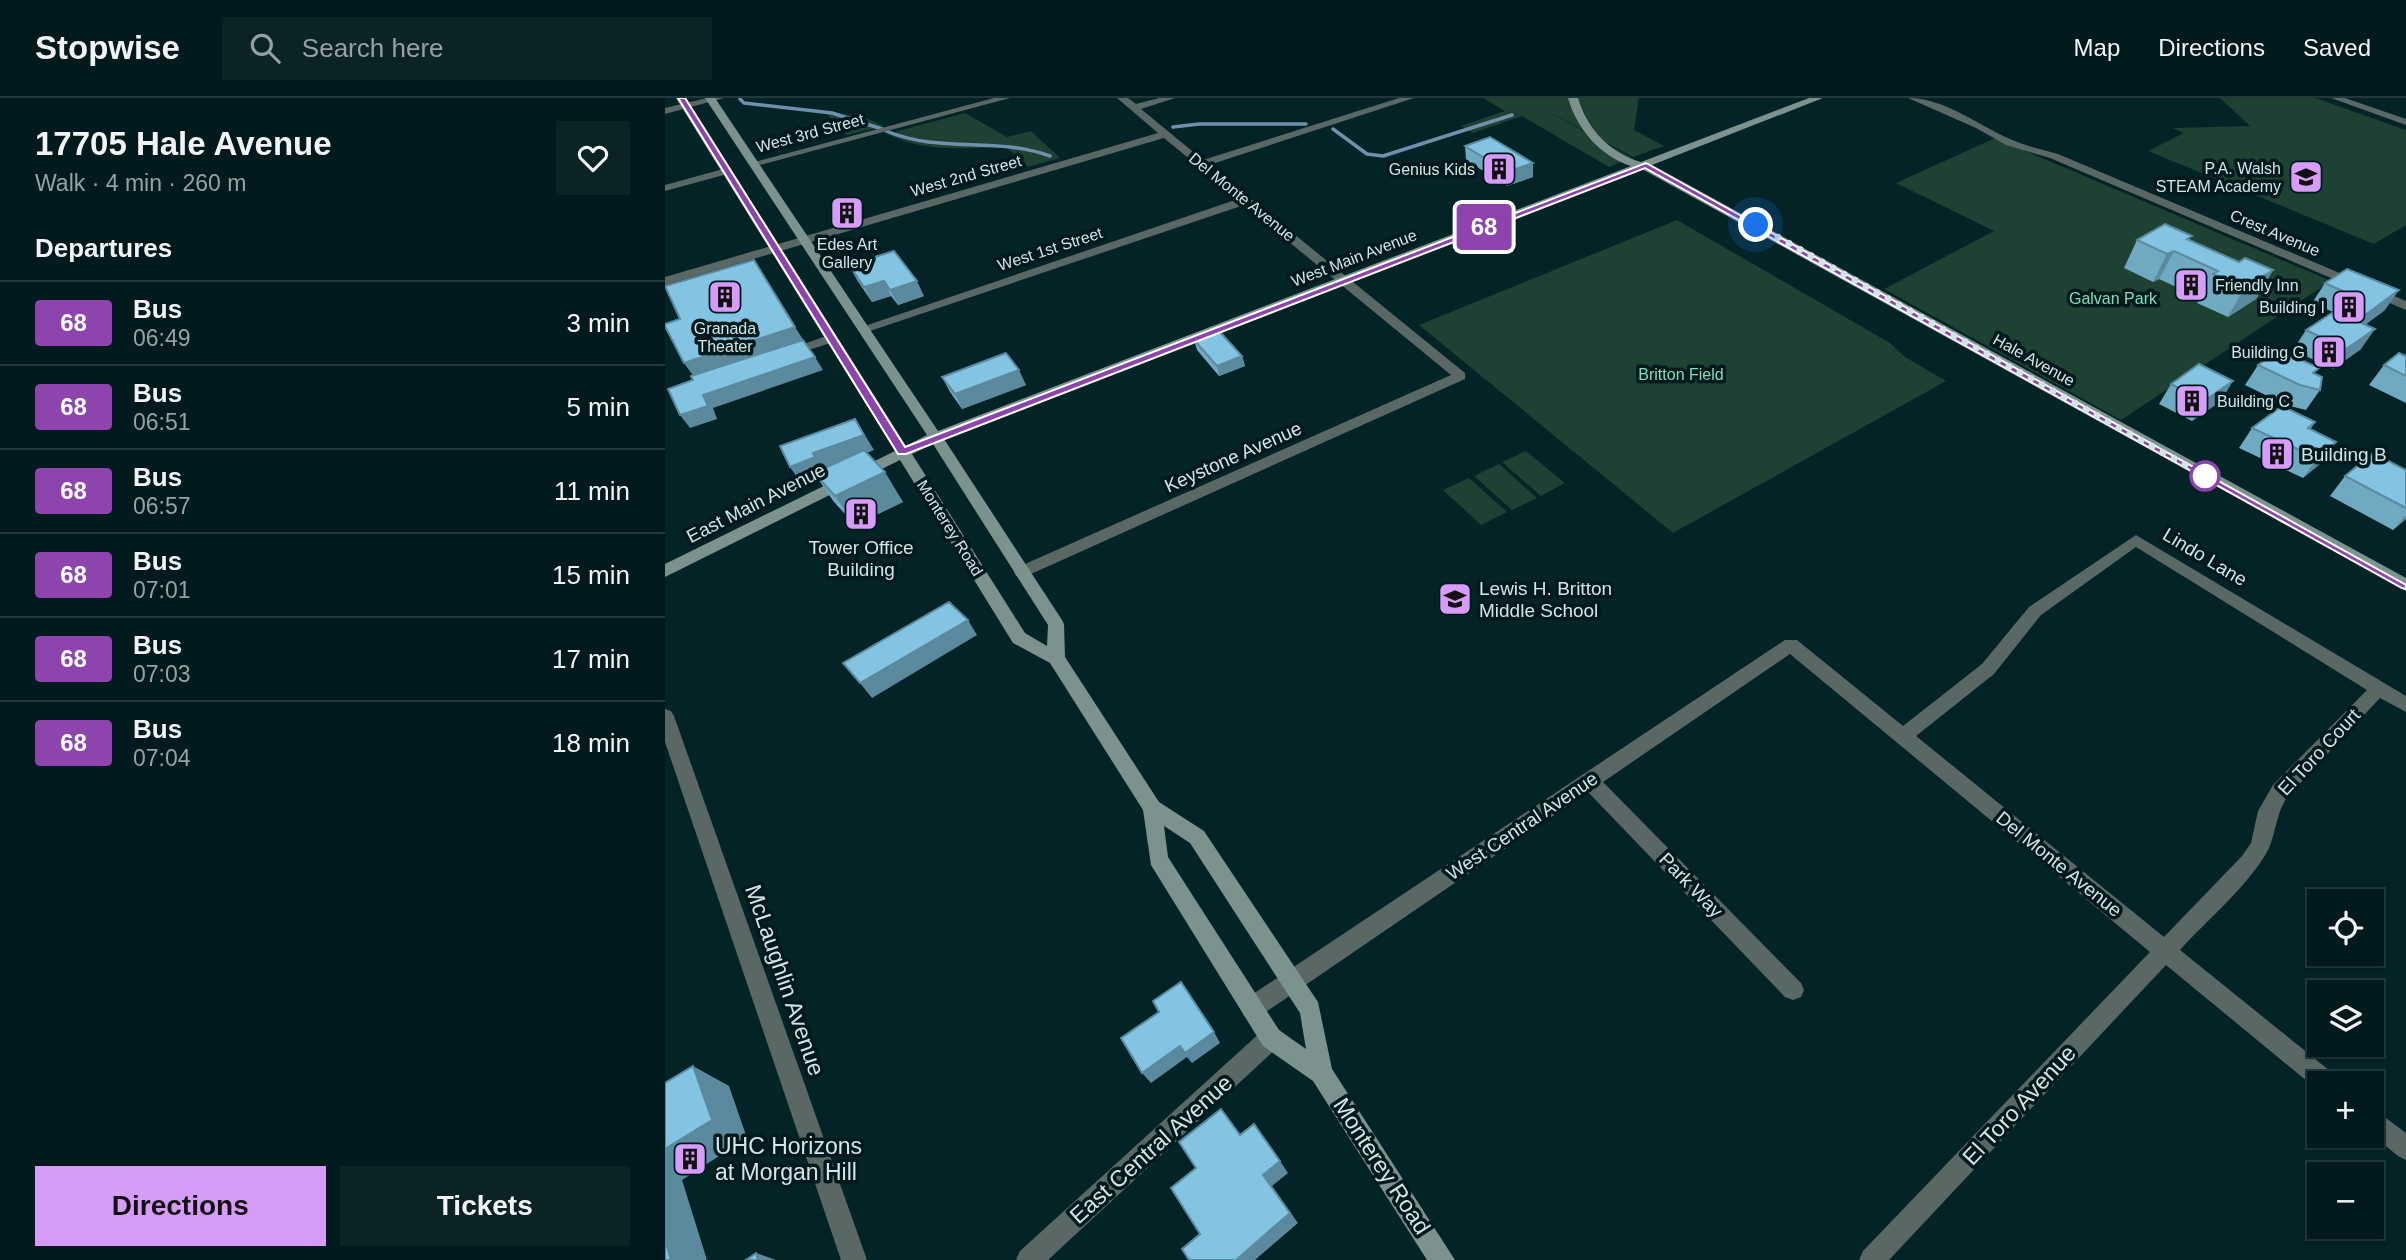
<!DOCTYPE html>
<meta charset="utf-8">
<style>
body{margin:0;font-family:Helvetica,sans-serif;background:#0c2326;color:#f1f3f6;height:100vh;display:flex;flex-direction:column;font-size:26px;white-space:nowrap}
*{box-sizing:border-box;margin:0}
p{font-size:23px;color:#96a1a4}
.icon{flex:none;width:38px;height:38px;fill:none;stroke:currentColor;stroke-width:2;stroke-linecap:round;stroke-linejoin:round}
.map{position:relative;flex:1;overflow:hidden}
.panel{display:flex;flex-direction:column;background:#021a1d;width:665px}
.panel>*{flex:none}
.badge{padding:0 14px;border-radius:5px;font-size:24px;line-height:46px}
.tools{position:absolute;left:1642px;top:791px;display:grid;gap:14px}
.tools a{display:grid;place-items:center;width:77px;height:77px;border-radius:0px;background:#021a1d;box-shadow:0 2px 5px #0004,0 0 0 2px #23383b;font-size:35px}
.you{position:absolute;width:35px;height:35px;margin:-18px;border:5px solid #fff;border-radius:50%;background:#1a73e8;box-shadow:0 0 0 10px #1a73e833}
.map>.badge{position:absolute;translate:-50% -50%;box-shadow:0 0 0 4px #fff}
h2{padding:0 35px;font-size:26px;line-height:63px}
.round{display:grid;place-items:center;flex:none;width:74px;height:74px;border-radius:0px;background:#0c2326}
.summary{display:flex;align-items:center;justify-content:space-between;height:119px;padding:0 35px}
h1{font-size:33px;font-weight:800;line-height:52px}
.action{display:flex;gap:14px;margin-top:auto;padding:14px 35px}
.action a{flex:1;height:80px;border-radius:0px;background:#d79bf9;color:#111;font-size:28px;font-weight:800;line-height:80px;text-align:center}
.action a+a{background:#0c2326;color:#f1f3f6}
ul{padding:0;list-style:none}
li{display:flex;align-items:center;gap:21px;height:84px;padding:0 35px;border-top:2px solid #23383b}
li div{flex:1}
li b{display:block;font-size:26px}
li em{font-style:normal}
li .badge{min-width:77px;font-weight:700;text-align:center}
header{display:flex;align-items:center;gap:42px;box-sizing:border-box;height:98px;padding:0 35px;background:#021a1d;border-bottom:2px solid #23383b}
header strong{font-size:33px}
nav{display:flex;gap:38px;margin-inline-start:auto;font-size:24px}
.search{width:490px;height:63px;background:#0c2326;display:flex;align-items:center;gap:18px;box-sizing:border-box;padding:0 24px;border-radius:0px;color:#96a1a4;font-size:26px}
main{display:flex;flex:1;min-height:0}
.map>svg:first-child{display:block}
.green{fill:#1d4132}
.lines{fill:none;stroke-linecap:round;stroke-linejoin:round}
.stream{stroke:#6e90ad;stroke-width:3.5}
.street{fill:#5a6865;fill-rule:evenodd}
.secondary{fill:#7c928e;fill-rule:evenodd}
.wall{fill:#70a9c2}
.shaded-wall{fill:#5b899e}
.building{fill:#82c4e1;stroke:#5b899e;stroke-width:2}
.line{fill:#8e44ad;stroke:#fff;stroke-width:2}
.walk{stroke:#d3e4e6;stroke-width:7;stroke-dasharray:0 12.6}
.stop-dot{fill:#fff;stroke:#8e44ad;stroke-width:3.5}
.labels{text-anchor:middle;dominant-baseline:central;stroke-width:7;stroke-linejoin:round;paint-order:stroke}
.far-street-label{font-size:16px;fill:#d3e4e6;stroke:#00191d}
.far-poi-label{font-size:16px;fill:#d3e4e6;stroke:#00191d;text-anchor:end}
.far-park-label{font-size:16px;fill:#81dfb5;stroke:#00191d}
.poi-label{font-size:19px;fill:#d3e4e6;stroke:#00191d;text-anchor:start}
.street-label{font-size:19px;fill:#d3e4e6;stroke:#00191d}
.near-street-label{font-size:23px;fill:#d3e4e6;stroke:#00191d}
.near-poi-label{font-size:23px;fill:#d3e4e6;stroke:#00191d;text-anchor:start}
</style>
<header>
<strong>Stopwise</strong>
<div class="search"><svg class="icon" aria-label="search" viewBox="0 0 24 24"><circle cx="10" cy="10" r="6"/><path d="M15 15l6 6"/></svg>Search here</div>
<nav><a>Map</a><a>Directions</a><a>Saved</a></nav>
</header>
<main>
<section class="panel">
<div class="summary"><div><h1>17705 Hale Avenue</h1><p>Walk · 4 min · 260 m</p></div><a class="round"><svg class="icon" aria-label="heart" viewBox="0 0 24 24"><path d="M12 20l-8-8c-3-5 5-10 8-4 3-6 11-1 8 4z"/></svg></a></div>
<h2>Departures</h2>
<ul>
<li><span class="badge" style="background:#8e44ad;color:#fff">68</span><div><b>Bus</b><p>06:49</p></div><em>3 min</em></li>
<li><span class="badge" style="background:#8e44ad;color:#fff">68</span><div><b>Bus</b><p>06:51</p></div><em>5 min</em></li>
<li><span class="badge" style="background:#8e44ad;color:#fff">68</span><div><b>Bus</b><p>06:57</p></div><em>11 min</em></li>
<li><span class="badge" style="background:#8e44ad;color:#fff">68</span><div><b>Bus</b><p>07:01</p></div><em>15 min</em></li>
<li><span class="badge" style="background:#8e44ad;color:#fff">68</span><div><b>Bus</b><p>07:03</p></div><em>17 min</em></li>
<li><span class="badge" style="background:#8e44ad;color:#fff">68</span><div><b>Bus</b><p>07:04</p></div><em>18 min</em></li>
</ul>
<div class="action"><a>Directions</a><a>Tickets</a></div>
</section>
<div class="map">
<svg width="1741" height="1162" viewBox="0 0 1741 1162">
<rect width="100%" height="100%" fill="#032327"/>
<path class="green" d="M818,0H974L969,32L999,48L968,59L875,9L967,60L944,69L857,18L808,35L796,28L840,13Z
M1555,0H1650L1741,32V127L1709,146L1483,53L1519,35L1508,30L1585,28Z
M168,14L201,20L219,28L182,37L161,15Z
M300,15L342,39L366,33L395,60L363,69L341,49C300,50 260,55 222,36Z
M1330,40L1666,183L1456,322L1219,191L1329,133L1231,85Z
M1012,122L1225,245L1240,259L1281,283L1008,435L754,227Z
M861,353L900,385L876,398L837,364Z
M834,366L872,400L847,412L809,378Z
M804,380L842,414L816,427L778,392Z"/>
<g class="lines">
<path class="stream" d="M75,1L79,5L167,15L217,31
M508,29L534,26H641
M668,31L702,56L718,58L847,17
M221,33C277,56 329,38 385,58"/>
<path class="street" d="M42,0H59L0,16V10Z
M329,0H345L91,68L82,66Z
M452,0H463L471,6L494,0H510L476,11L538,62L734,0H749L544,67L800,275V281L357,480L351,478L349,474L351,470L786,277L579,107L205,233H195L194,230L573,101L499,40L0,187V179L493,35Z
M1243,0C1282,0 1316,30 1350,43C1364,49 1379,52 1393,56L1741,203V212L1385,60L1341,47L1311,30Z
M1666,0H1680L1741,21V27Z
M62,70L66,71V75L0,93V87Z
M164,237L169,238V244L121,259L114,255Z
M1471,437L1741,598V614L1715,600L1622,699C1610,718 1611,738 1602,754C1582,789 1542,822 1515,852L1670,977L1673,985H1654V993L1501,867L1224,1162H1194L1198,1153L1485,854L1125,556L938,684L1136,885L1139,892L1136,899L1128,902L1120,899L923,694L595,918L587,921L579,918L576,910L579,902L1120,542H1132L1238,628L1317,566L1364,509ZM1471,449L1702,592L1608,687L1593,713L1586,745L1577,758L1499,839L1251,638L1329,576L1376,517Z
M0,611L6,613L9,618L202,1162H176L0,644Z
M606,929L614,932L617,940L614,948L383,1162H351L355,1153L598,932Z
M1706,1009L1741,1035V1062L1733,1058L1706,1036Z"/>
<path class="secondary" d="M11,0H21L241,348L262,337L40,0H50L273,333L966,68C935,58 912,31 903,0H913C922,31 945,55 976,64L1144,0H1158L987,67L1741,480V493L977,71L279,341L397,522L399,526L400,559L494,704L539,733L653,904L667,971L790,1162H762L648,983L598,948L486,767L478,712L385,565L348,545L235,362L0,479V466L230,353ZM268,346L383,527L382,548L360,535L247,356ZM499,728L525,745L635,915L641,951L614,932L503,759Z"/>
</g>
<path class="wall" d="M800,48L868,79L842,88L801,62Z
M1472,142L1525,143L1574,164L1608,172L1591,201L1563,219L1532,205L1535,200L1494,181L1488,184L1459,170Z
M184,167L259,198L233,207L226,198L207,204L192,182Z
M1660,185L1720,212L1700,227L1696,251L1668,271L1628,252L1641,232L1668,214L1647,205Z
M529,242L577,258L580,268L554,278L532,252Z
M1741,257V305L1704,287L1719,267Z
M1593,267L1650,276L1655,292L1641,312L1621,307L1580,287Z
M277,279L361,287L297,311L285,294Z
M1506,286L1556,303L1527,323L1494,306Z
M1650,324L1645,332L1656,365L1638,380L1574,350L1587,330Z
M209,352L201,355L238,404L190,427L169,404L151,378L136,384L125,369Z
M1741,372V421L1728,432L1665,398L1680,378Z"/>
<path class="shaded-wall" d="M868,65V79L842,88V74Z
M1509,153L1494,181L1488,184L1502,156Z
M1608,172L1591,201L1563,219L1579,190Z
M219,183L226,198L207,204L199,189Z
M252,183L259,198L233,207L225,192Z
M1734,192L1720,212L1678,243L1692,223Z
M130,229L139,243L29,279L19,265Z
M1710,231L1696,251L1668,271L1681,251Z
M577,258L580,268L554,278L552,268Z
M150,259L158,272L48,310L52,321L25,330L15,317L38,297Z
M354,272L361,287L297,311L290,296Z
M1568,283L1556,303L1527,323L1539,303Z
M190,321L209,352L159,371L149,375L151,378L136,384L125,369L148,355Z
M1671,344L1656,365L1638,380L1652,360Z
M220,374L238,404L190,427L170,398Z
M1741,417V421L1728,432Z
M303,522L312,537L207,600L195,585Z
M549,934L555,945L527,965L522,959L486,985L477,975L515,948Z
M28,968L64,988L82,1040L17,1082L42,1162H6L0,1142V1051Z
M615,1063L623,1075L607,1088L633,1125L590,1162H571L598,1077Z
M91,1155L111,1162H93Z"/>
<path class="building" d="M825,39L868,65L842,74L800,48Z
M1500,126L1527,138L1522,141L1574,164L1580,160L1608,172L1579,190L1548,176L1553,173L1509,153L1502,156L1472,142Z
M229,153L252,183L225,192L219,183L199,189L184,167Z
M89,162L130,229L19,265L0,228V226L15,221L0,188Z
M1682,171L1734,192L1692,223L1710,231L1681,251L1641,232L1691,199L1660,185Z
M554,233L577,258L552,268L529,242Z
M138,242L150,259L38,297L43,308L15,317L3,291L28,282L26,278Z
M1624,252L1634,261L1654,270L1648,275L1657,279L1655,292L1635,287L1593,267L1613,253Z
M341,255L354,272L290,296L277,279Z
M1734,255L1740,258L1741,257V278L1719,267Z
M1534,266L1568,283L1539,303L1506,286Z
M1617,308L1650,324L1643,330L1671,344L1652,360L1587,330Z
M190,321L199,337L148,355L150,359L125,369L115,348Z
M199,352L220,374L170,398L149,375Z
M1708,355L1741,372V410L1680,378Z
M284,504L303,522L195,585L178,565Z
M516,884L549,934L520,955L515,948L477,975L456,940L494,914L488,903Z
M28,968L47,1022L0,1051V985Z
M556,1011L575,1037L589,1026L615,1063L598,1077L625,1115L571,1162H524L517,1151L535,1136L506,1090L531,1070L514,1044Z
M0,1142L6,1162H0Z
M91,1155L93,1162H81Z"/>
<path class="line" d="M13,0H20L240,349L981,65L1741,487V491L1737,490L980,70L241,356H233Z"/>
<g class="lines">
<path class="walk" d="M1091,127L1540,378"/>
</g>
<defs>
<symbol id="building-square" viewBox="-11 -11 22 22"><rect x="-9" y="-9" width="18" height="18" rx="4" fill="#d79bf9" stroke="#00191d"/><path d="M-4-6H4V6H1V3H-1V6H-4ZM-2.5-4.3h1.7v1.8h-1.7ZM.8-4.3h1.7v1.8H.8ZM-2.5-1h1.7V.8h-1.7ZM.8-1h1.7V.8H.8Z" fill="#111"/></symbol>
<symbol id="school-square" viewBox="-11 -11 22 22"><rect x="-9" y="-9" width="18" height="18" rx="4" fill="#d79bf9" stroke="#00191d"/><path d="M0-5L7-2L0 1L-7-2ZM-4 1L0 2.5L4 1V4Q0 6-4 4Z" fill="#111"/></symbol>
</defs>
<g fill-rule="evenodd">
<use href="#building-square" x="815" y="52" width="38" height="38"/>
<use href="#school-square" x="1622" y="60" width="38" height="38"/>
<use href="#building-square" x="163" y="96" width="38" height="38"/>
<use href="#building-square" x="1507" y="168" width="38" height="38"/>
<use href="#building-square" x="41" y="180" width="38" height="38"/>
<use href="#building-square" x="1665" y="190" width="38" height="38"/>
<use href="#building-square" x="1645" y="235" width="38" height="38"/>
<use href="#building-square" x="1508" y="284" width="38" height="38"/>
<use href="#building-square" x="1593" y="337" width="38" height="38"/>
<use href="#building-square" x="177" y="397" width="38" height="38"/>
<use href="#school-square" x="771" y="482" width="38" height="38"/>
<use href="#building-square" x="6" y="1042" width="38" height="38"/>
</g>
<circle class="stop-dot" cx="1540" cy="378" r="14"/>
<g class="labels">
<g class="far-street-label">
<text transform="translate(145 35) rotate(-15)">West 3rd Street</text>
<text transform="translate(301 78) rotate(-16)">West 2nd Street</text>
<text transform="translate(577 99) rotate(39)">Del Monte Avenue</text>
<text transform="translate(1610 135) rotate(23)">Crest Avenue</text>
<text transform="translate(385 151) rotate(-18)">West 1st Street</text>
<text transform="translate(689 160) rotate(-21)">West Main Avenue</text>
<text transform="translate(1369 262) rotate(29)">Hale Avenue</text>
<text transform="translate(285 430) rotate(58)">Monterey Road</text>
</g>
<g class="far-poi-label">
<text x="1616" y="70">P.A. Walsh<tspan x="1616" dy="18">STEAM Academy</tspan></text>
<text x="810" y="71">Genius Kids</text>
<text x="182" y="146" text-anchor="middle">Edes Art<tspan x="182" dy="18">Gallery</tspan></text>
<text x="1550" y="187" text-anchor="start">Friendly Inn</text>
<text x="1660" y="209">Building I</text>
<text x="60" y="230" text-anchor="middle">Granada<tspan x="60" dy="18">Theater</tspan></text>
<text x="1640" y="254">Building G</text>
<text x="1552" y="303" text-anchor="start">Building C</text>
</g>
<g class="far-park-label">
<text x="1448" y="200">Galvan Park</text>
<text x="1016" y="276">Britton Field</text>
</g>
<g class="poi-label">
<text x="1636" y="356">Building B</text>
<text x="196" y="449" text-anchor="middle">Tower Office<tspan x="196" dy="22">Building</tspan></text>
<text x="814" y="490">Lewis H. Britton<tspan x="814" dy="22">Middle School</tspan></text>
</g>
<g class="street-label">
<text transform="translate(568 359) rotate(-24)">Keystone Avenue</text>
<text transform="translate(91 405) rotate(-27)">East Main Avenue</text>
<text transform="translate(1540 459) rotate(31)">Lindo Lane</text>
<text transform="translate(1654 654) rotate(-47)">El Toro Court</text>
<text transform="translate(857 728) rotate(-34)">West Central Avenue</text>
<text transform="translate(1394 766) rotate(39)">Del Monte Avenue</text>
<text transform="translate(1026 787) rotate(46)">Park Way</text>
</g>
<g class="near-street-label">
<text transform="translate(120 882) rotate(71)">McLaughlin Avenue</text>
<text transform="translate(1354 1007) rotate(-47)">El Toro Avenue</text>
<text transform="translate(486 1051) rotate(-42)">East Central Avenue</text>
<text transform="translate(717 1068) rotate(57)">Monterey Road</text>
</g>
<g class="near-poi-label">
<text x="50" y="1048">UHC Horizons<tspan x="50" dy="26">at Morgan Hill</tspan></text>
</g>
</g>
</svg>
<div class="tools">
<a><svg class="icon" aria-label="locate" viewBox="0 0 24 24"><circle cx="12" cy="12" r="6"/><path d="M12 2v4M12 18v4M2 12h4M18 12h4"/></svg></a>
<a><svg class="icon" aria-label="layers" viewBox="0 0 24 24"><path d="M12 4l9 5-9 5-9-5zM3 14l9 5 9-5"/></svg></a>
<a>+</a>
<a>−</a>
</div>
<div class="you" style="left:1091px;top:127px"></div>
<b class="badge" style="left:819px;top:129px;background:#8e44ad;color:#fff">68</b>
</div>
</main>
